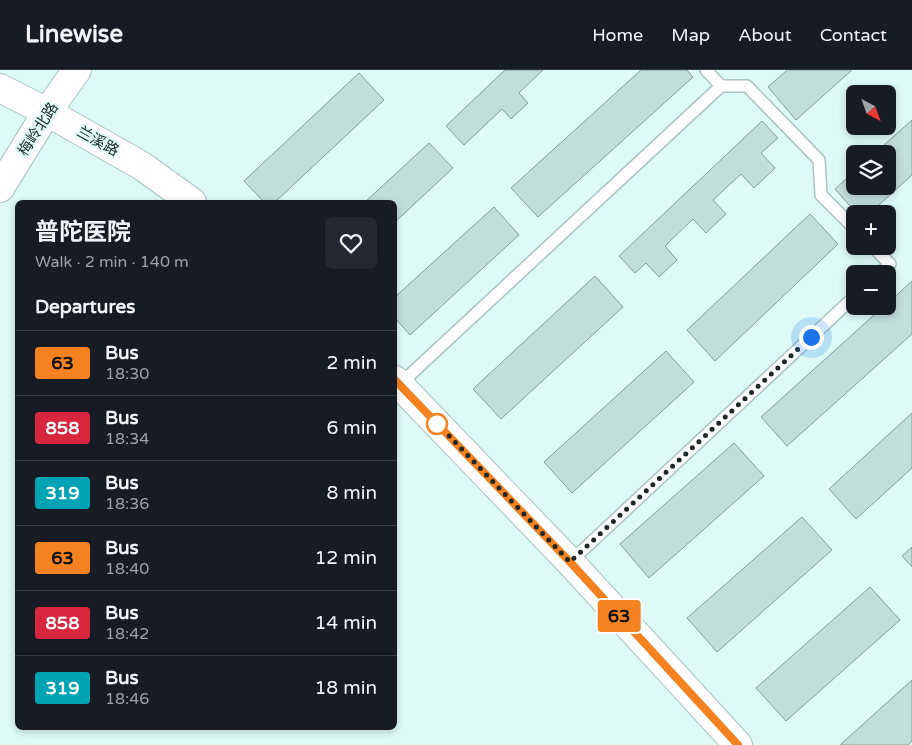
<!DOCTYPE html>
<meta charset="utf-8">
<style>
body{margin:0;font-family:"Varela Round","Noto Sans SC",sans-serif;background:#242831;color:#f1f3f6;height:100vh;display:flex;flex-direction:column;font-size:19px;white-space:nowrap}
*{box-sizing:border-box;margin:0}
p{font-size:16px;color:#9ea1a6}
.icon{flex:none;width:28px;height:28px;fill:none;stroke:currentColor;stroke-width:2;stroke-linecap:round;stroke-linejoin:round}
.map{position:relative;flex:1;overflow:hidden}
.panel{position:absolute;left:15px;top:130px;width:382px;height:530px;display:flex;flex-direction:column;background:#171b24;border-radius:8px;box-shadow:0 2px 8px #0003}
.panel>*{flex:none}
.badge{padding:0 10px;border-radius:4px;font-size:18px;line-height:32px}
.needle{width:32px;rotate:139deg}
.buttons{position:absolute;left:846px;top:15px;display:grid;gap:10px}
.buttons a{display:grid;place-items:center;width:50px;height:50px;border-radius:8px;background:#171b24;box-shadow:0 2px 8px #0003;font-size:25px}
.you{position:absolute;width:25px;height:25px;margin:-12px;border:4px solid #fff;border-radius:50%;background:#1a73e8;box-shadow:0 0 0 8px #1a73e833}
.map>.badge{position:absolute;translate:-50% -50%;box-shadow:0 0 0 2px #fff}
h2{padding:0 20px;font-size:19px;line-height:45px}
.round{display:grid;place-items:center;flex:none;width:52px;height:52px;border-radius:8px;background:#242831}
.overview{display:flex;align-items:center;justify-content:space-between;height:85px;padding:0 20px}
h1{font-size:24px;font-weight:700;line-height:38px}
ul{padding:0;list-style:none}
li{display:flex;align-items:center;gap:15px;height:65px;padding:0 20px;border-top:1px solid #363941}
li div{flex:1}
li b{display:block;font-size:19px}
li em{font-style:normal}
li .badge{min-width:55px;font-weight:700;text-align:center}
header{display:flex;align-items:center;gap:30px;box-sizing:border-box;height:70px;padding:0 25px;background:#171b24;border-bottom:1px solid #363941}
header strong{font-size:24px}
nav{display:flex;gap:28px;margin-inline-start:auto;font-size:18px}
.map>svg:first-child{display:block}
.building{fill:#c2dedb;stroke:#849e9b}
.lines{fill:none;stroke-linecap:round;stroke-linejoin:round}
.lane-casing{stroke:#a9c4c1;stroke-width:14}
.secondary-casing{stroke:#a9c4c1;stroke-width:30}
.lane{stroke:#fff;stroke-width:11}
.secondary{stroke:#fff;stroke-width:28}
.line-casing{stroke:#fff;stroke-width:11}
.line{stroke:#f58220;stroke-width:8}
.walk{stroke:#1e2827;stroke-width:5;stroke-dasharray:0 9}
.stop-dot{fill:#fff;stroke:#f58220;stroke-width:2.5}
.labels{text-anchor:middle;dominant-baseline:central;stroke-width:4;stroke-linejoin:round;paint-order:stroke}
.street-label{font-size:15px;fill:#1e2827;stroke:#ddfaf6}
</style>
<header>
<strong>Linewise</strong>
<nav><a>Home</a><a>Map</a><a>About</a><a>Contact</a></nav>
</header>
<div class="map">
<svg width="912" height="675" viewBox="0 0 912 675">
<rect width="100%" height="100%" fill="#ddfaf6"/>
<path class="building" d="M505,0H543L519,23L528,33L511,49L502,39L464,75L446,56Z
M641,0H687L693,7L538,147L511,118Z
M787,0H852L796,50L768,17Z
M359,3L384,30L275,132H264L244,111Z
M912,50V105L869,144H857L835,119L855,101V116H888V84H874Z
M762,51L778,68L761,83L775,98L754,118L741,104L713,130L726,144L706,163L693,149L665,176L677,190L659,207L646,193L635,203L619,186Z
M429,73L453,98L395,152V132H365Z
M494,137L519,165L410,265L395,248V227Z
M810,144L838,174L715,291L687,260Z
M595,206L623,237L501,349L473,319Z
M912,211V264L787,376L761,347L884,236H888V233Z
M666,281L694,312L572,423L544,392Z
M912,343V398L856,449L829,419Z
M734,373L764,406L649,508L620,474Z
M802,447L832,480L717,582L687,548Z
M912,477V497L902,486Z
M870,517L900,550L786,651L756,618Z
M912,610V671L908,675H840Z"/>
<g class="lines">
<defs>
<path id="lane" d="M706,0L721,16H747L819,90L821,125L855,159
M872,176L890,194L879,204
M399,315L721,16
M570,492L855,226"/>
<path id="secondary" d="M0,18L47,42L142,96L192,132
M0,118L47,42L77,0
M395,310L570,492L738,675"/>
</defs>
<use href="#lane" class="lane-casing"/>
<use href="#secondary" class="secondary-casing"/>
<use href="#lane" class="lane"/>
<use href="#secondary" class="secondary"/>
</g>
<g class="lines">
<defs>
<path id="line" d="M395,310L570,492L738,675"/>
</defs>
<use href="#line" class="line-casing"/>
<use href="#line" class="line"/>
<path class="walk" d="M437,354L434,350L570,492L811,267"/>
</g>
<circle class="stop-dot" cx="437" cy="354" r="10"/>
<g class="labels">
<g class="street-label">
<text transform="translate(38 59) rotate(-57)">梅岭北路</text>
<text transform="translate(98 71) rotate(29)">兰溪路</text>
</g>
</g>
</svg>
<div class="buttons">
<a><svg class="needle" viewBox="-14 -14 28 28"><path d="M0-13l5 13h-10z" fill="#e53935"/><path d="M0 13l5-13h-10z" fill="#9ea1a6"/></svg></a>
<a><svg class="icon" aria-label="layers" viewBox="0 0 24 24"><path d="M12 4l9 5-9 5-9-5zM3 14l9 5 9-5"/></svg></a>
<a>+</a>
<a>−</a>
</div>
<div class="you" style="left:811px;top:267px"></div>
<b class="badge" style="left:619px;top:546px;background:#f58220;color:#111">63</b>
<section class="panel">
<div class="overview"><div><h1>普陀医院</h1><p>Walk · 2 min · 140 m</p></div><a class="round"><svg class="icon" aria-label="heart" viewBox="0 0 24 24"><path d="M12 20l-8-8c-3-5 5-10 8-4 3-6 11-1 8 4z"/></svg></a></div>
<h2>Departures</h2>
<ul>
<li><span class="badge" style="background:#f58220;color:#111">63</span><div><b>Bus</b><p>18:30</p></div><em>2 min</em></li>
<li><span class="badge" style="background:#d7263d;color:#fff">858</span><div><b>Bus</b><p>18:34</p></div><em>6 min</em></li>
<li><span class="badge" style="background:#00a3b4;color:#fff">319</span><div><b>Bus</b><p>18:36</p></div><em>8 min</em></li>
<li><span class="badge" style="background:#f58220;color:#111">63</span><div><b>Bus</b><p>18:40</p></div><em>12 min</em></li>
<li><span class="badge" style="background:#d7263d;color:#fff">858</span><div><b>Bus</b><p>18:42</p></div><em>14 min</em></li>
<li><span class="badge" style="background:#00a3b4;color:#fff">319</span><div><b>Bus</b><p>18:46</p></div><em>18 min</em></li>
</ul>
</section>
</div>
